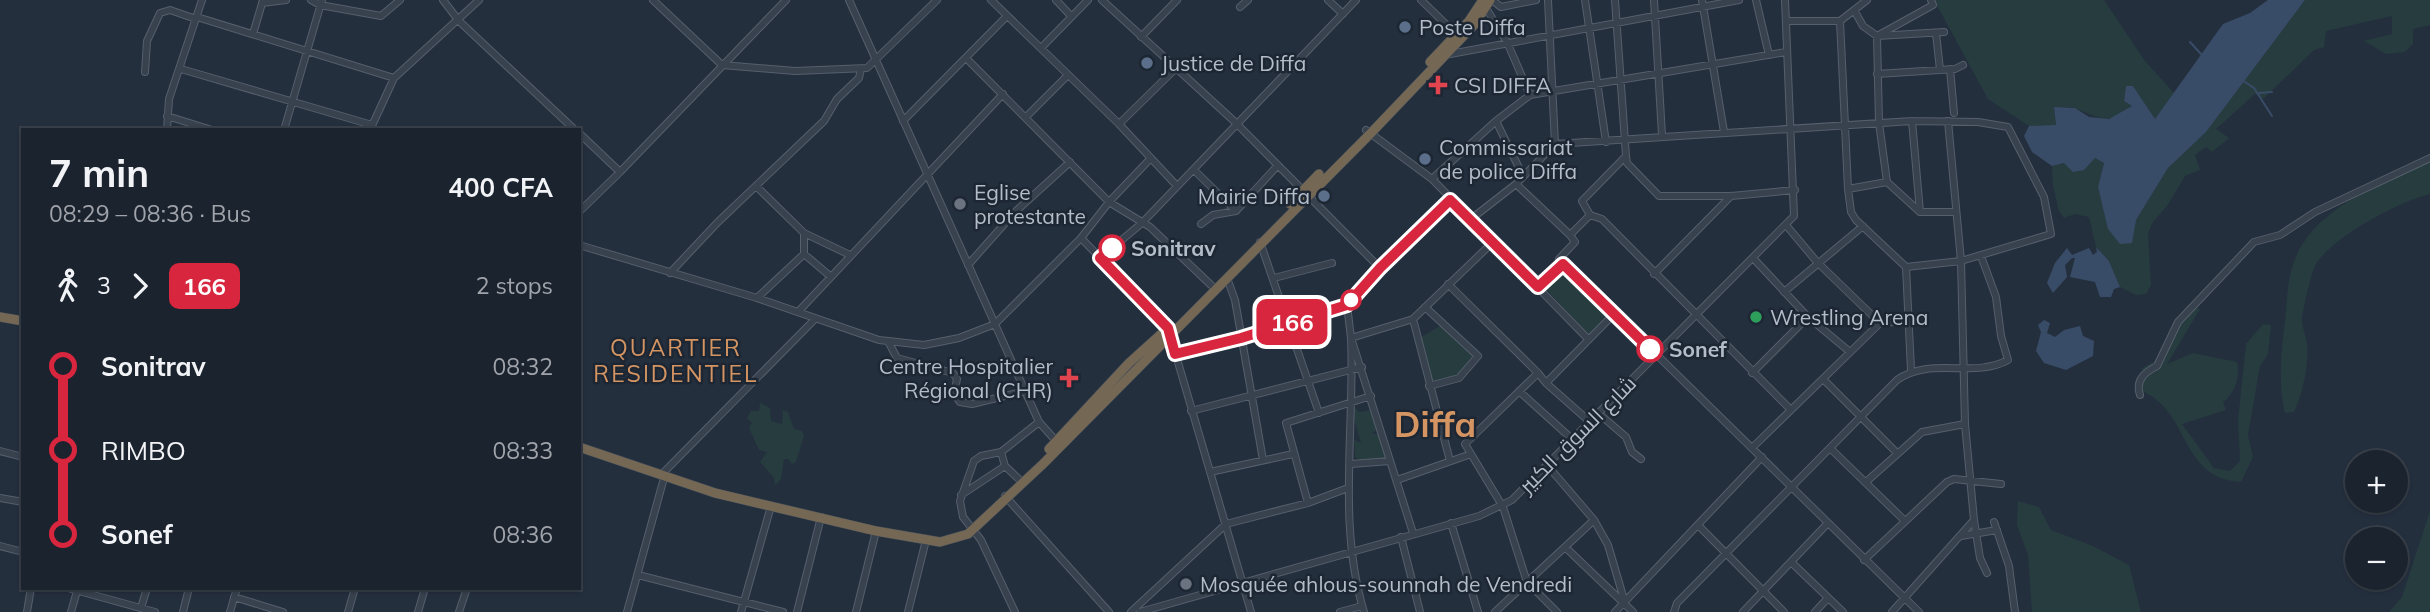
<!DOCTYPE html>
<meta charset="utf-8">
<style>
body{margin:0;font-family:Mulish,Cairo,sans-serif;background:#242b36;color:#f1f3f6;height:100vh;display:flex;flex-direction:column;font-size:26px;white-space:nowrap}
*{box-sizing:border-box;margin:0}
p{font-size:23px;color:#a0a4aa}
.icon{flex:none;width:38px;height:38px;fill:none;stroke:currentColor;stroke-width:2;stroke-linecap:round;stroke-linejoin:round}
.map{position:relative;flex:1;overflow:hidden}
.drawer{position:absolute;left:21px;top:128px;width:560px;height:462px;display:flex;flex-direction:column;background:#1b232e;border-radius:0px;box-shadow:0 2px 5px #0004,0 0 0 2px #39404a}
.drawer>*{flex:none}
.badge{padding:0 14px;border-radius:10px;font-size:24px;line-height:46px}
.controls{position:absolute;left:2345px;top:450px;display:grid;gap:14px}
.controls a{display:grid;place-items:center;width:63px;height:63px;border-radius:50%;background:#1b232e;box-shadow:0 2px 5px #0004,0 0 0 2px #39404a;font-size:35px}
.map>.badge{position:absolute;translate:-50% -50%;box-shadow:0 0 0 4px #fff}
.legs{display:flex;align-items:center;gap:10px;height:77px;padding:0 28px;font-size:23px}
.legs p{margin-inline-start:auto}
.summary{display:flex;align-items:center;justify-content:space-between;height:119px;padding:0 28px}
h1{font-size:38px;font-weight:700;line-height:52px}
ul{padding:0 28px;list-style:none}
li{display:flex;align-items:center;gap:24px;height:84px;font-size:26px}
li i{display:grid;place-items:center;width:10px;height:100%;margin:0 9px;background:currentColor}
li i::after{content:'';width:18px;height:18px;margin:-9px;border:5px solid;border-radius:50%;background:#1b232e}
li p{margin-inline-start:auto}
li:first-child i{background:linear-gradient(#0000 50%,currentColor 0)}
li:last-child i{background:linear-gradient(currentColor 50%,#0000 0)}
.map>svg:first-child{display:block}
.green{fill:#263c3f}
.water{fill:#394c67}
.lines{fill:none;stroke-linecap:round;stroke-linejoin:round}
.stream{stroke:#394c67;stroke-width:2}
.minor-casing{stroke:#565f6c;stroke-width:8}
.highway-casing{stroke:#434c59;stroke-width:10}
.minor{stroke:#38414e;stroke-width:6}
.highway{stroke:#746855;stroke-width:9}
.line-1-casing{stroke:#fff;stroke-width:16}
.line-1{stroke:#d7263d;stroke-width:10}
.service-dot{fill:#5c6f8a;stroke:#1d2633;stroke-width:2.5}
.health-dot{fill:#e0444e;stroke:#1d2633;stroke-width:2.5}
.worship-dot{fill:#6b7280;stroke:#1d2633;stroke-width:2.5}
.stop-1-dot{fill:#fff;stroke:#d7263d;stroke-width:3.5}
.leisure-dot{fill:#2e9e5b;stroke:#1d2633;stroke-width:2.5}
.labels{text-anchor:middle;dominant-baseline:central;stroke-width:5;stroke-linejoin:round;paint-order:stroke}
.poi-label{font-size:21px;fill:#b4bcc9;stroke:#1d2633;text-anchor:start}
.stop-label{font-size:21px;font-weight:bold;fill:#b4bcc9;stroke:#1d2633;text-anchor:start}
.street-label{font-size:21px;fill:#b4bcc9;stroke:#1d2633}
.neighbourhood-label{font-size:23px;letter-spacing:2px;fill:#d59563;stroke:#1d2633}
.town-label{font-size:35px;font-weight:bold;fill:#d59563;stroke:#1d2633}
</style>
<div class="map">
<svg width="2430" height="612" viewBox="0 0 2430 612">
<rect width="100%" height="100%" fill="#242f3e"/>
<path class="green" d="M1934,0H2104L2145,61L2174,93L2155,120L2133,86H2126L2124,101L2132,106C2109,127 2100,117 2076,109C2070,106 2061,108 2054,107L2056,126H2029L1988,99Z
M2305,0H2430V25L2413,29V44L2405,52L2386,54L2364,41L2392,34V16L2326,31L2324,47L2314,50L2263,99L2255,94L2216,129L2229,138L2212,152L2206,147L2195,155L2200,170L2185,176L2167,206L2153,222L2148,233L2151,285L2146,294L2136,295L2120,287L2109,261L2096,247L2089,217L2075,214L2064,218L2059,211L2053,186L2052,166L2064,163L2084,170L2095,158L2104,163L2098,187L2106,218L2136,220L2168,168L2206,132Z
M2430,160V194C2400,201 2332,237 2316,264C2311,272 2304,307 2302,317C2301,325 2306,335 2307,343C2309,365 2303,393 2294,412L2285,413C2278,384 2281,351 2285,322C2287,302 2287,278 2295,259C2316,207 2383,183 2430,160Z
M1560,273L1608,315L1589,335L1546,289Z
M2192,306L2200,309L2167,364L2193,353L2237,362C2241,376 2234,395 2223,402L2226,410L2182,424L2214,468L2230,471L2240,461L2238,421L2246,344L2263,324L2271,325L2268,354L2260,366L2248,435L2253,457L2241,482C2177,478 2192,408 2137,389L2136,379L2143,372L2142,368L2157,360L2186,311Z
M1445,323L1476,357L1458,377L1428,385L1418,339Z
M760,403L770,408L771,421L782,424L783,410L788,412L794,429L802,431L804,436L796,462L792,464L788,459H784L781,479L775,485L774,478L760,462L767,452L759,450L749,428L752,423L747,418L751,411H759Z
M1356,408L1359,412L1372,410L1377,430L1372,433L1379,435L1387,458L1361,461L1355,457L1354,440L1361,443L1352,412Z
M2018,501L2039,507L2051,530L2093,546L2129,565L2141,612H2032L2028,555L2017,525Z
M2430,511V612H2389L2402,597Z"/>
<path class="water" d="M2268,0H2305L2206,132L2168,168L2136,220L2132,243L2120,244L2108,229L2098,187L2104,163L2095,158L2084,170L2073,172L2064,163L2052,166L2032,152L2024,136L2029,126L2056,125L2054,107L2075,108L2089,117L2109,119L2132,106L2124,101L2126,86H2133L2155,119L2223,24L2250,13Z
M2096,247L2109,261L2120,287L2114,289L2111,297H2100L2095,282L2070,277L2075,258H2072L2065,265L2067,277L2053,293L2047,283L2055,263L2067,248L2072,255L2089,248L2093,255L2097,252Z
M2044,320L2050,323L2047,333L2055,337L2064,330L2080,326L2083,336L2094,341L2093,356L2066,370L2044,363L2036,351L2041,332L2038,325Z"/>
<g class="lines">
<path class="stream" d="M2190,42L2201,54
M2242,80L2254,88L2272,116
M2259,93L2272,92"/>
<defs>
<path id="minor" d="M311,0L320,5L381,16L400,0
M443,0L459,21L575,130
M653,0L722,65L795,71L867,68L937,0
M849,0L1039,422L1057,442
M991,0L1119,124L1177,186
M1056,0L1070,15
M1102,0L1235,122L1380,268
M1328,0L1343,14
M1421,0L1457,35
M1492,0L1501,7L1536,0
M1585,0L1606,142
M1615,0L1626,156L1627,163L1659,196H1731L1795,190
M1654,0L1662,135
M1702,0L1724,132
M1756,0L1769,55
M1867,0L1840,21L1848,189L1851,212L1856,220L1906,267L1911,370
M1931,0L1933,5L1877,36L1879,123L1887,182L1920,212H1956
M262,3L286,0
M1240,7L1248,0
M1486,8L1507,42L1530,95
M1854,10L1863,26L1877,36L1944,32
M197,17L394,78
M1786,21H1840
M1936,33L1940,70
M253,34L263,0
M1141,37L1177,0
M1041,48L1088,0
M1445,55L1739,0
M966,58L1109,202L1150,227L1211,285
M181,69L372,125
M1950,69L1954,113
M145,72L147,41L160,13L170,10L196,19
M1877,74L1955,69L1963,65
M167,116L212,130
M1026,117L1068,75
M903,121L1007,16
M1496,121L1523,176
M1912,121L1920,212
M1119,124L1174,70
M167,130L169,99L202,0
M284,130L322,0
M370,130L394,78L479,0
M1366,130L1432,179L1588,339
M579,133L620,172L579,212
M1555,144L1912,121L1978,122L2008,127L2044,197L2051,234L1961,261L1906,267
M1626,156L1582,201L1590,215L1570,235L1575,242L1559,259L1919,612
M1194,170L1236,211L1278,165
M620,172L786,0
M1432,179L1496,121L1530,95L1786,52
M1516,184L1570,235
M757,187L804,233
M1848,189L1887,182
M1590,215L1602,219L1791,410
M1471,219L1516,184L1555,144L1548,0
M1201,224L1213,215L1236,211
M1786,225L1817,262L1880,323
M1081,238L1109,202L1151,158
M1260,242L1319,413
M579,245L757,298L879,340L924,345L959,338L995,324L1081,238L1168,328L1251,612
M804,254V233L850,255
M1100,258L1142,223L1356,0
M1753,258L1808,317L1850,352
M968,265L1015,212L1070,162
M670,273L718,222L824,121L837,99L859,78L861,69
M1654,274L1731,196
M1227,278L1235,300L1263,460
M1274,278L1332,263
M1448,284L1538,373
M1538,287L1563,264
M1784,292L1863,226
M757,298L804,254L830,276
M1347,305L1351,338L1413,533
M1425,307L1478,356L1459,378L1429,386
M798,312L1003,94
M1413,319L1450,461
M889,343L897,358L953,373L957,379L954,394L960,402L972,404L1026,391
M1175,354L1241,338L1347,305L1380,268L1450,200
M1752,373L1808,317
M1823,379L1897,453
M1546,383L1590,422
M1519,391L1572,439
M2140,395C2135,380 2145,372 2157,366L2178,322L2254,242L2280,235L2315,212L2430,158
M1191,411L1362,367
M1598,413L1626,437L1632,452L1641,459
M1753,447L1880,323L1909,321
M1831,449L1904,520
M0,451L23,457
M1001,452L1039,422
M1351,464L1390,461
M1547,465L1594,520L1608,545L1625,603
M1005,466L1001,452L981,456L974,461L960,501L963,517L981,540L1015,612
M664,472L815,319
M1210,472L1293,454
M1397,480L1471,454
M1866,482L1922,432L1965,424
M961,495L1005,466L1023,483
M1005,496L1109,612
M0,498L23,502
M1308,503L1286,423L1371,396
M1974,520L1980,558L1987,573
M1994,522L2009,566L2015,612
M1451,523L1478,612
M1698,525L1784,612
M1961,536L1997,530
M1401,537L1420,612
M0,546L23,552
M1565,547L1633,612
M1864,560L1947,482L1954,479L2001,484
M1791,562L1843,612
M638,575L783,612
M68,588L155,612
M234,597L283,612
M141,608L147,588
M27,612L31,588
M71,612L77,591
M183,612L189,588
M230,612L237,588
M348,612L355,588
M418,612L425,588
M459,612L467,588
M627,612L664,478
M741,612L771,506
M797,612L821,517
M856,612L876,531
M908,612L926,540
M1131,612L1226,524L1308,503L1348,488
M1140,612L1479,516L1512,500L1794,216L1785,0
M1340,612L1362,606
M1364,612C1337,523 1355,429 1351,338L1413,319L1492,243
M1495,612L1594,520
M1557,612L1527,582L1503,507L1465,444L1538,373L1546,383L1613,315
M1615,612L1762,457
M1674,612L1677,603L1897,380C1930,356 1973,379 2008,360L2001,336L1996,297L1981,256
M1743,612L1828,523
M1815,612L1827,599
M1892,612L1974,520L1965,424L1961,261L1948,121"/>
<path id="highway" d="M1430,62L1469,21L1483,0
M1290,204L1319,174
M0,317L23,321
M579,447L715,493L876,531L940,542L968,534L1043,464L1371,133L1474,25L1490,0
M1049,449L1129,363L1170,326"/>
</defs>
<use href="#minor" class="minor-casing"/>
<use href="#highway" class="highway-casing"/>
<use href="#minor" class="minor"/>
<use href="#highway" class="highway"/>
</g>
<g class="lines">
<defs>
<path id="line-1" d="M1112,248L1100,258L1168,328L1175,354L1241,338L1347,305L1380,268L1450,200L1538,287L1563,264L1650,349"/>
</defs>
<use href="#line-1" class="line-1-casing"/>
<use href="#line-1" class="line-1"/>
</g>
<g class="service-dot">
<circle cx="1405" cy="27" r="7"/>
<circle cx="1147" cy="63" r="7"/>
<circle cx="1425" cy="159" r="7"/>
<circle cx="1324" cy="196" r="7"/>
</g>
<g class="health-dot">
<path d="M1434.5 74.5h7v7h7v7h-7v7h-7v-7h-7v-7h7z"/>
<path d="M1065.5 367.5h7v7h7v7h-7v7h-7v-7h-7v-7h7z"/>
</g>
<g class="worship-dot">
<circle cx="960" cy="204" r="7"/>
<circle cx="1186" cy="584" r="7"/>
</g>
<g class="stop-1-dot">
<circle cx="1112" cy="248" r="12"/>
<circle cx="1351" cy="300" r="9"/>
<circle cx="1650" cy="349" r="12"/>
</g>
<circle class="leisure-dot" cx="1756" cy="317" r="7"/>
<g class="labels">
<g class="poi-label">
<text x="1419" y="27">Poste Diffa</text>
<text x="1161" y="63">Justice de Diffa</text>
<text x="1454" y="85">CSI DIFFA</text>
<text x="1439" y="147">Commissariat<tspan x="1439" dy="24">de police Diffa</tspan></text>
<text x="974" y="192">Eglise<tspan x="974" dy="24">protestante</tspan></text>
<text x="1310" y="196" text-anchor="end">Mairie Diffa</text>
<text x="1770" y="317">Wrestling Arena</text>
<text x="1053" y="366" text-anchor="end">Centre Hospitalier<tspan x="1053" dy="24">Régional (CHR)</tspan></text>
<text x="1200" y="584">Mosquée ahlous-sounnah de Vendredi</text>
</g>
<g class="stop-label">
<text x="1131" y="248">Sonitrav</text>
<text x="1669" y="349">Sonef</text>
</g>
<g class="street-label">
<text transform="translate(1577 434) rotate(-45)">شارع السوق الكبير</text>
</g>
<g class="neighbourhood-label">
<text x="676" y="347">QUARTIER<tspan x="676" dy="26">RESIDENTIEL</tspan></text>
</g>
<g class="town-label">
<text x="1435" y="424">Diffa</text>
</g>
</g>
</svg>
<div class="controls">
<a>+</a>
<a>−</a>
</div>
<b class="badge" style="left:1292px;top:322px;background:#d7263d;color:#fff">166</b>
<section class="drawer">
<div class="summary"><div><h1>7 min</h1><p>08:29 – 08:36 · Bus</p></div><b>400 CFA</b></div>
<div class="legs"><svg class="icon" aria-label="walk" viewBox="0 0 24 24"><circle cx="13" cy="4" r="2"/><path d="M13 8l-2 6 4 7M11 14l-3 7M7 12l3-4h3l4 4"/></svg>3<svg class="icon" aria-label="forward" viewBox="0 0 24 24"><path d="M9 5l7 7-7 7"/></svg><b class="badge" style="background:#d7263d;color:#fff">166</b><p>2 stops</p></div>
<ul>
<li><i style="color:#d7263d"></i><b>Sonitrav</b><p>08:32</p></li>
<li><i style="color:#d7263d"></i><span>RIMBO</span><p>08:33</p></li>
<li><i style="color:#d7263d"></i><b>Sonef</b><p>08:36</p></li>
</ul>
</section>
</div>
